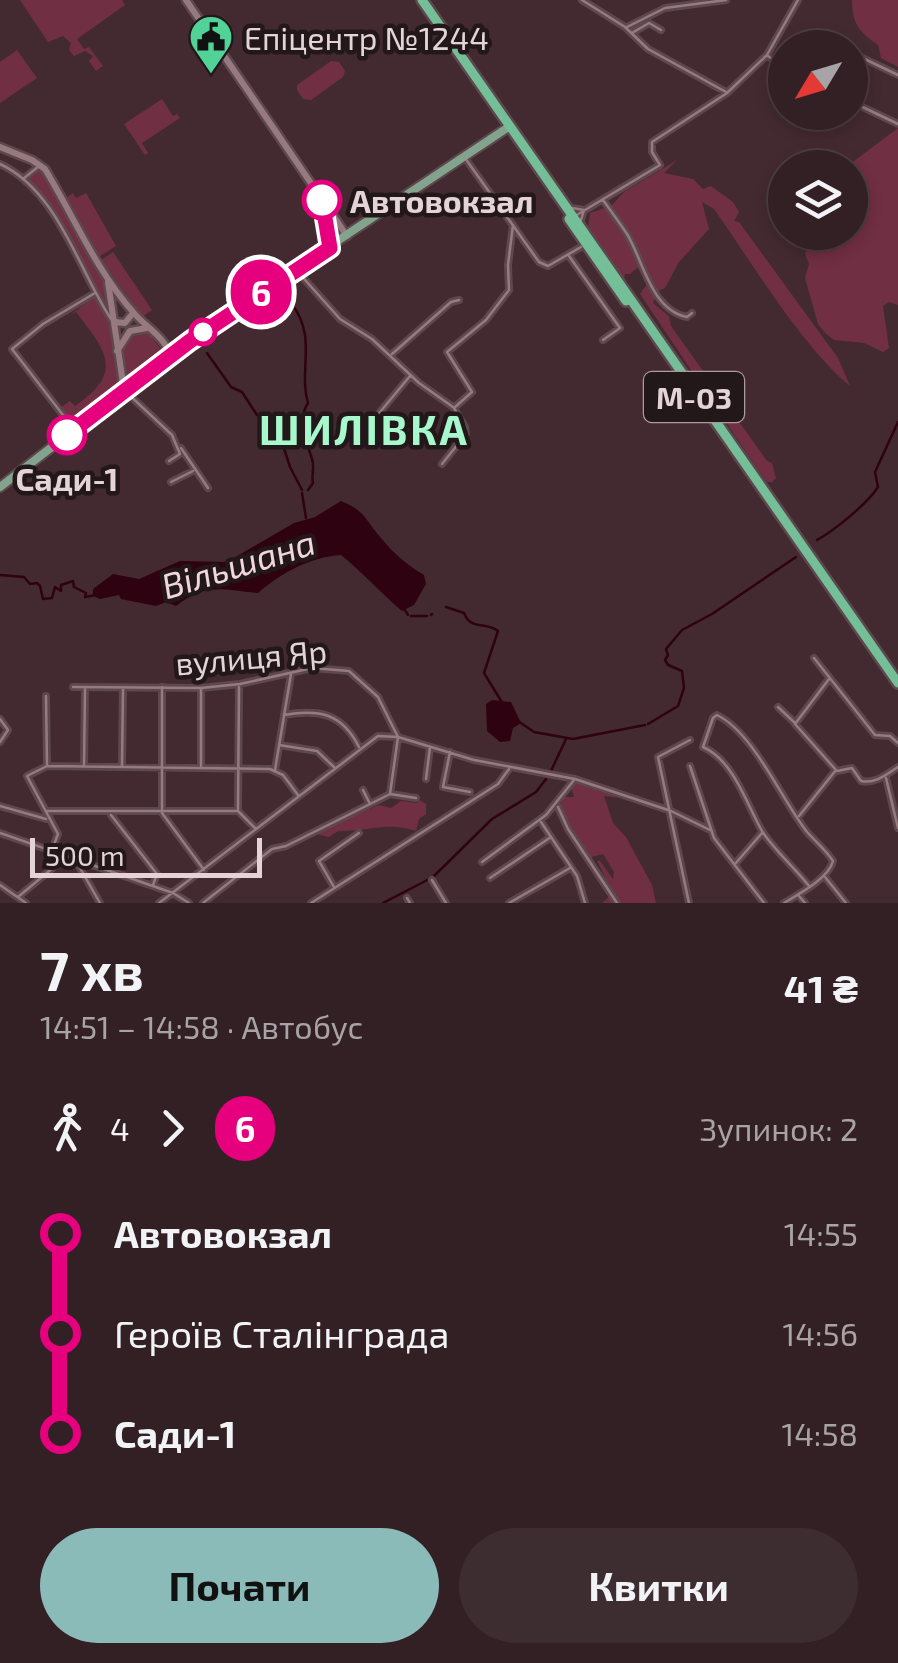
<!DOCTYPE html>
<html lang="uk">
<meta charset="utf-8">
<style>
body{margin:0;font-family:"Exo 2",sans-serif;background:#3d2d31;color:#f1f3f6;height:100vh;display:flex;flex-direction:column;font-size:38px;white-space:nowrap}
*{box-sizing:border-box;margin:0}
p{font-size:32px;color:#a8a3a6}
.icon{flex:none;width:55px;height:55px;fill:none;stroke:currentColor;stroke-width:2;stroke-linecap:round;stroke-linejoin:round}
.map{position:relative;height:903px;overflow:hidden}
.sheet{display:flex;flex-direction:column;background:#322024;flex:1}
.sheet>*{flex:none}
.badge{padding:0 20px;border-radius:32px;font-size:35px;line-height:65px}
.needle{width:65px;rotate:232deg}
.tools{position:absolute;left:768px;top:30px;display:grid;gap:20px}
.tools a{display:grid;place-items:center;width:100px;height:100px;border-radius:50%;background:#322024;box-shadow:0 5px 15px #0003,0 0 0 2px #4d3e41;font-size:50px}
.scale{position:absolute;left:30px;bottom:25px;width:232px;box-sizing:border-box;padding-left:10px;border:5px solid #e4d4d7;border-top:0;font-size:28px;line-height:35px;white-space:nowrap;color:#e4d4d7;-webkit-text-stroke:8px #221719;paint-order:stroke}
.map>.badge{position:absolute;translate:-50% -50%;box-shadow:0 0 0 5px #fff}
.legs{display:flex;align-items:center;gap:15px;height:110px;padding:0 40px;font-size:32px}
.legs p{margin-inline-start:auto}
.overview{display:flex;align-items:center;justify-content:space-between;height:170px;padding:0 40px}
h1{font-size:55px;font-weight:700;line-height:75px}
.cta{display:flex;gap:20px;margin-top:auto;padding:20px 40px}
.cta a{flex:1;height:115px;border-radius:60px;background:#8bbbb9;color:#111;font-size:40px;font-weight:700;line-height:115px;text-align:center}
.cta a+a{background:#3d2d31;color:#f1f3f6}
ul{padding:0 40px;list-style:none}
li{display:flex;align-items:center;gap:35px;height:100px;font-size:38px}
li i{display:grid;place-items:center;width:15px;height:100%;margin:0 12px;background:currentColor}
li i::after{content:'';width:25px;height:25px;margin:-12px;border:8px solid;border-radius:50%;background:#322024}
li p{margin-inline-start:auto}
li:first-child i{background:linear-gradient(#0000 50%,currentColor 0)}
li:last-child i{background:linear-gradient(currentColor 50%,#0000 0)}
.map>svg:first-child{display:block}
.green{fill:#702f42}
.water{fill:#2f0212}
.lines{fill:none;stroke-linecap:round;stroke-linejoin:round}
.stream{stroke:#2f0212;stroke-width:2.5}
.street-casing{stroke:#5d484d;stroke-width:8}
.secondary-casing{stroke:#5d484d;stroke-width:11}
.primary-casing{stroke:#5d484d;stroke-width:12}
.highway-casing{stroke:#5d484d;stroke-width:14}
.street{stroke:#977a80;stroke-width:2.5}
.secondary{stroke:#977a80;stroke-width:6}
.primary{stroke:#82a38e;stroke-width:8}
.highway{stroke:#74bf98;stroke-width:9}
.line-1-casing{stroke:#fff;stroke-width:22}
.line-1{stroke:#e6007e;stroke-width:15}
.stop-1-dot{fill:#fff;stroke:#e6007e;stroke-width:5}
.labels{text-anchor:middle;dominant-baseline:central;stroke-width:9;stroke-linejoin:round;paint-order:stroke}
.shield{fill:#221719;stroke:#aa9b9e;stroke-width:2.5}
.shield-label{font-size:30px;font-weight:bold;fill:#e4d4d7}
.poi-label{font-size:32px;fill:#e4d4d7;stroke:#221719;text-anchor:start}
.stop-label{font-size:32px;font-weight:bold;fill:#e4d4d7;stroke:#221719;text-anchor:start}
.street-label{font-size:32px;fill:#e4d4d7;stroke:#221719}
.water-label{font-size:35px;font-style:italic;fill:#f1d6dc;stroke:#221719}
.district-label{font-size:42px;font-weight:bold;letter-spacing:2.5px;fill:#a7f8cd;stroke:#221719}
</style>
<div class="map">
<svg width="898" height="903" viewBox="0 0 898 903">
<rect width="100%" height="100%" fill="#432a30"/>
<path class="green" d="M20,0H122L125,5L77,39L84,49L89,47L103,66L96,71L89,61L93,56L85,51L74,56L69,50L71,43L63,36L48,42Z
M852,0H898V67L881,58L878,45C859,32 852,23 852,0Z
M17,50L37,78L0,103V62Z
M331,61L339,62L345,71L343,77L311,100L303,99L297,90V85Z
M162,99L173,116L177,114L180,118L142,143L148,153L145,155L124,124Z
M898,128V305L889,302L883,306L889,348L883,352L864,343L834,340L825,333L818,324L805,278L809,264L805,254L813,233L850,232V168L846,167Z
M677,160L664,173L693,179L703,189L711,186L733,202L739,212L734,221L739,222L838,358L850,386C802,347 751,261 714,209L702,202L709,229L679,262L665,288L658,291L653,303L669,316L671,326L767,461L772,463L776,478L772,482H767L756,467L640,294L651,278L644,262L630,274H625L624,279L588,227L590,213L611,206L624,192Z
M40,168L47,175L104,280L111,316L49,205L28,177Z
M73,193L76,198L86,193L116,246L99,257L67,197Z
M113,252L152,310L142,317L101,260Z
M95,296L111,325L119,390L78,422L73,421L61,407L70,401L75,406C124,372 107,352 76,312L69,316Z
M147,331L164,353L125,383L121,349L133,332Z
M577,783L619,798L604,796L613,823L626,837L652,885L656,903H602L613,893L597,861H600L613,879L614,872L603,854L584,859L583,850L560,805L564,797H574L571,786Z
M420,800L426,804V814L419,819L416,831C385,821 368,832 338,831L329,837L319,835L322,829L379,805L391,808L401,801L417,803Z"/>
<path class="water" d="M341,501C366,511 365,520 381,538C394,554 407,565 424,575L426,584L414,605L402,611C382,594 362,572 341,555C310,557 281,573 258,593C222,590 207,582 176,606L166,602L156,606L121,599L119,595L100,599L93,596V589L113,574L139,579L180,561L227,562L294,523L315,517Z
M492,700L511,702L521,723L513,728L510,741L500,742L487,731L486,704Z"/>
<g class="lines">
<path class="stream" d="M291,303C318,337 298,370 308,403C296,422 306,439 312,459C315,468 311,474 313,483L308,490
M207,353L231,387L242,392L257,415L269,422L281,439L290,467L302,490
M302,493L306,518
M817,540C835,530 867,504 878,487L875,472L898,422
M0,575L24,577L30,584L37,583L40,586L43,599L52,598L55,587L61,591V585L73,581L74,587L86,593L85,597L96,595
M403,607L408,615
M446,607L464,613C471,631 486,621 498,631L484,673L503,704
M431,615L432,614
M411,616H427
M518,721L534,732L573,739L645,725
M648,724L678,706L684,688L682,671L668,665L665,660L668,655L666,649L682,630L712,614L796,557
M550,773L566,739
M383,903L433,877L492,819L536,792L546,779"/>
<defs>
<path id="street" d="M582,0L625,27L648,49L726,92
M627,27L665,8L726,0
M632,33L649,23L661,30
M820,48L827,42L840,48
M850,52L898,75
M768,56L785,68
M850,101L898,124
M465,158L539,262L548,266L581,247
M0,164C58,191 78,269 111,319
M23,179L39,166
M603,200C611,211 619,222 627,234C643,260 651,310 687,317L692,313
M572,208L584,210L581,220
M575,216L660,165L652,152V142L727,93L767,55L798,0
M569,256L620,328L603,340
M298,272L340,319L372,339L419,383L453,407
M392,354L451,302L459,300
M125,391L172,435L180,454L169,461
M73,428L12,349L43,324L95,293
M356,441L410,376
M181,448L208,488
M442,464L466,434L465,427L454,408L472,392L447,352L486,320L509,290L508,265L513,225
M171,482L193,471
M814,658L875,735L890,736L898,743
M73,687L201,688L240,684L312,668L349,671L378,697L398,737L390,794
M162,687V813L204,870
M46,696L47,765
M778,707L795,723
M284,715C319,709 342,713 359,747
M0,719L8,730L0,742
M279,745L317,751L334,767
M450,752L443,787L470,792
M84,766L85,689
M122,766L123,689
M201,766V689
M690,766L714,838L764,903
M275,770L291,674
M837,771L852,768L861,781C876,784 887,774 898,767
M886,778L898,828
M426,779L430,747
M363,790L369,802
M0,806L46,819
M558,807L568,829L617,903
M238,809L239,687
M46,811H238L256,829
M111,815L157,874L153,885
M799,816L836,770L795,724L829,679
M541,822L577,876L585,903
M0,833L173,893L189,903
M52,850L58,834L27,776L47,766L270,769L283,775L298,795
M76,861L100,903
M482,862L546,815L574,780
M735,864L762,833
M825,877L846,903
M490,878L551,837
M432,880L446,903
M0,885L26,903
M334,887L319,861L359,833
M799,896L805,903
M18,897L66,857
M407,898L410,903
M159,903L378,736L398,737L474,760L575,779L671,811L712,831
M203,903L272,849L286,846L390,794L416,798
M311,903L498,784L509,769
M509,903L570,868
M689,903L658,757L690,740
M784,903C799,894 829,878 833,861C826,850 816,842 807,832C781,799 754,733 717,715L713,718L703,747C734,761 746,803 762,831C774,850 795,868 809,886"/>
<path id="secondary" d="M186,0L347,236
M0,147L32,160L45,169C74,217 96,270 133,312C144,326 164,336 169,353
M323,206L330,247
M108,282L124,390
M114,322L125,323L133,313
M117,351L130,331L147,328"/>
<path id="primary" d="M124,390L169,353L510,126
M0,487L127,389"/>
<path id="highway" d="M422,0L898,683
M569,219L626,301"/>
</defs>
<use href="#street" class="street-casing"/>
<use href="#secondary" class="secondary-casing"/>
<use href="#primary" class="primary-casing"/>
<use href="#highway" class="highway-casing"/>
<use href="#street" class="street"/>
<use href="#secondary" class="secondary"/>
<use href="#primary" class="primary"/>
<use href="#highway" class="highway"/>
</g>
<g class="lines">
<defs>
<path id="line-1" d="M67,435L190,341L330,248L322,200"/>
</defs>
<use href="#line-1" class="line-1-casing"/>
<use href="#line-1" class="line-1"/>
</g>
<defs>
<symbol id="civic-pin" viewBox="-11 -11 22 30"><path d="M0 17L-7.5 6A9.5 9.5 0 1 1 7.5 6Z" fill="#51d397" stroke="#221719"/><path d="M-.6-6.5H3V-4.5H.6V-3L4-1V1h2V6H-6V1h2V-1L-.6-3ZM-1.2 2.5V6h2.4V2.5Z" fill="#111"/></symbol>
</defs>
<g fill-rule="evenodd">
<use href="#civic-pin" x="186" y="12" width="50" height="68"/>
</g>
<g class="stop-1-dot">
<circle cx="322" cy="200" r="18"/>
<circle cx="203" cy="332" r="12"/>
<circle cx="67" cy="435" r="18"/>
</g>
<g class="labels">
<rect class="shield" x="644" y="372" width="100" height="50" rx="8"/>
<g class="shield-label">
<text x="694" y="397">М-03</text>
</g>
<g class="poi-label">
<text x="244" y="37">Епіцентр №1244</text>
</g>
<g class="stop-label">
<text x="350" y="200">Автовокзал</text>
<text x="67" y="478" text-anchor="middle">Сади-1</text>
</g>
<g class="street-label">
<text transform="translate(251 656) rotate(-5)">вулиця Яр</text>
</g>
<g class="water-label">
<text transform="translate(238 563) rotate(-17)">Вільшана</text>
</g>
<g class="district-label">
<text x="364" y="428">ШИЛІВКА</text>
</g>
</g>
</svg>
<div class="tools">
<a><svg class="needle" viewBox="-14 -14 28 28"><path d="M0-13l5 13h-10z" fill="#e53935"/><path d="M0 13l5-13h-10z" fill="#a8a3a6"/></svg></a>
<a><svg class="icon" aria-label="layers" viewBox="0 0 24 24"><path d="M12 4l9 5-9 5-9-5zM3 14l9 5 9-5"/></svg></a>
</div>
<div class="scale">500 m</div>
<b class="badge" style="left:261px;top:292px;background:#e6007e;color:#fff">6</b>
</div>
<section class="sheet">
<div class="overview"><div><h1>7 хв</h1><p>14:51 – 14:58 · Автобус</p></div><b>41 ₴</b></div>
<div class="legs"><svg class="icon" aria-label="walk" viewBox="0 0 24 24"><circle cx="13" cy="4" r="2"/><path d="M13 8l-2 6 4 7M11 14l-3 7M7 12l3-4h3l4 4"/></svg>4<svg class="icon" aria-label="forward" viewBox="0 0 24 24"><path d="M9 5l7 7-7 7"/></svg><b class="badge" style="background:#e6007e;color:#fff">6</b><p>Зупинок: 2</p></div>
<ul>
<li><i style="color:#e6007e"></i><b>Автовокзал</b><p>14:55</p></li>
<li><i style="color:#e6007e"></i><span>Героїв Сталінграда</span><p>14:56</p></li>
<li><i style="color:#e6007e"></i><b>Сади-1</b><p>14:58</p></li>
</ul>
<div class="cta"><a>Почати</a><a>Квитки</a></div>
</section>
